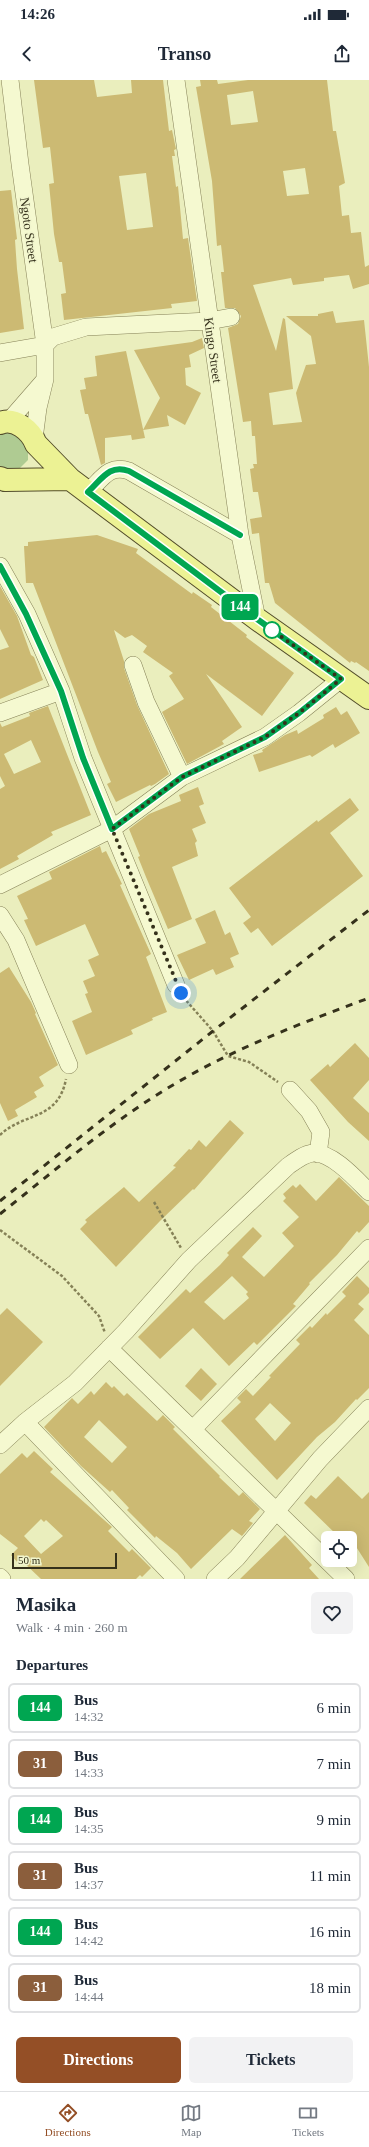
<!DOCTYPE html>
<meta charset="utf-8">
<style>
body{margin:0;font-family:Georgia,serif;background:#f2f2f3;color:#1f2937;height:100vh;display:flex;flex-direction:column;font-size:15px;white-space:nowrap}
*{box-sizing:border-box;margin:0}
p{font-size:13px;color:#747a83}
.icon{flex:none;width:22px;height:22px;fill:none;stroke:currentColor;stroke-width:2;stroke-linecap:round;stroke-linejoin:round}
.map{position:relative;height:1499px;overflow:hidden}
.details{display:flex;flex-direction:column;background:#fff;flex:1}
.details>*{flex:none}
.badge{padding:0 8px;border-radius:6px;font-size:14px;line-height:26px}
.controls{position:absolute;left:321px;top:1451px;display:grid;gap:8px}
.controls a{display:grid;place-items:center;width:36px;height:36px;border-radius:6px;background:#fff;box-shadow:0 4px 16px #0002;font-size:20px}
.scale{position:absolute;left:12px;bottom:10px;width:105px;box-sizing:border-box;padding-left:4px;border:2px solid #35311b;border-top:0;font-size:11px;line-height:14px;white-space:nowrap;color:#35311b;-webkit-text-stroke:3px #f1f5cd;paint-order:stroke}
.you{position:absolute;width:20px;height:20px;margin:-10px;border:3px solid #fff;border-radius:50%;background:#1a73e8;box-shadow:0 0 0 6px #1a73e833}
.map>.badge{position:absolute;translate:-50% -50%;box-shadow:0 0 0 2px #fff}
h2{padding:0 16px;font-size:15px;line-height:36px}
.round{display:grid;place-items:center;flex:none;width:42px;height:42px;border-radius:6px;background:#f2f2f3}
.headline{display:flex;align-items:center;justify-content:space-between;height:68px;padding:0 16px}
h1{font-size:19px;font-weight:700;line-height:30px}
.primary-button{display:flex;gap:8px;margin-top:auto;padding:8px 16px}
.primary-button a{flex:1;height:46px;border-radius:6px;background:#944f26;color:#fff;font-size:16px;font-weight:700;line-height:46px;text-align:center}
.primary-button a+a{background:#f2f2f3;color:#1f2937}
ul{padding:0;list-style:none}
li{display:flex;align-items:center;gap:12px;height:50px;margin:0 8px 6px;padding:0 8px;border:2px solid #e0e1e3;border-radius:6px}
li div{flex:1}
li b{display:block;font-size:15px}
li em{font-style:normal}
li .badge{min-width:44px;font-weight:700;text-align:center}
.status{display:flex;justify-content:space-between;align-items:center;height:28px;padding:0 20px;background:#fff;direction:ltr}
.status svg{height:11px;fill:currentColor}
header{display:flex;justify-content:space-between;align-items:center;height:52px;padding:0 16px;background:#fff;font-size:18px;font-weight:700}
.tab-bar{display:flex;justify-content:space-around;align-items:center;height:56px;border-top:1px solid #e0e1e3;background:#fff;font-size:11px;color:#747a83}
.tab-bar a{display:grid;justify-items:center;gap:2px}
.tab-bar .active{color:#944f26}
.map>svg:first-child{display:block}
.green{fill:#afcb92}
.building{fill:#ccba73;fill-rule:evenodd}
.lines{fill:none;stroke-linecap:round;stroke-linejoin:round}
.minor-casing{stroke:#858157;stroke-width:18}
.major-casing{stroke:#534d2b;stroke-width:24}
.path{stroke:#858157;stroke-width:2.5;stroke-dasharray:3 2;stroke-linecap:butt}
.minor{stroke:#f5f9d0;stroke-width:17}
.major{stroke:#ecf294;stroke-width:22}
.rail{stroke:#35311b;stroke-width:3;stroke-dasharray:7 7;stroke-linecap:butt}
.line-casing{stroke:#fff;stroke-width:9}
.line{stroke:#00a651;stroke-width:6}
.walk{stroke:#35311b;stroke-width:4;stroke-dasharray:0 7.2}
.stop-dot{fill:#fff;stroke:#00a651;stroke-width:2}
.labels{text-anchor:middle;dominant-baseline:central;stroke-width:3;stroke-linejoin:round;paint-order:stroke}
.street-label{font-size:13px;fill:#35311b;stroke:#f1f5cd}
</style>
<div class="status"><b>14:26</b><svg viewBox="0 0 49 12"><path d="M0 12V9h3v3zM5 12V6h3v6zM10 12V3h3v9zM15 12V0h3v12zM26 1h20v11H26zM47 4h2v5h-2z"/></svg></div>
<header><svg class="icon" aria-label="back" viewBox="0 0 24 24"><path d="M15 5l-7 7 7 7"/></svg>Transo<svg class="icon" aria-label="share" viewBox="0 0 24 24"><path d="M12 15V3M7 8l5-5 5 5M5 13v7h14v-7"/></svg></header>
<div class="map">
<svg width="369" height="1499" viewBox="0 0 369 1499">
<rect width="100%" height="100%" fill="#eaeebd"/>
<path class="green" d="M6,352H13L28,366V380L17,391L0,390V354Z"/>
<path class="building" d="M34,0H94L97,17L132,13L131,0H163L169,51L172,50L176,69L174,70L175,76H172L176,107L178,106L183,159L188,158L197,221L171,224L172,228L64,240L61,214L66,213L62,182H59L54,154L49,104L54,103L50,67L43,68ZM146,93L153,147L127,150L119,96Z
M200,0H217L218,4L248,0H327L333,51H336L345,103L339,106L342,136L349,135L351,153L361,152L365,187L369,185V204L353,209L349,195L324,198V201L293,205L291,198L253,205L276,271L283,238L285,239L293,309L269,313L273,345L302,342L296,313L306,285L316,284L311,256L286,236H318V234L333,231L336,243L364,240L369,287V591L356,582L355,583L351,581L350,583L275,523L269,503H265L259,453L252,454L250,439L262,437L258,412H253L250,389L254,388L253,384H257L255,356H252L251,341L243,342L228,248L238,244L241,236L235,228H225L221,192H224L221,165L217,166L212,101L196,7L201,6ZM253,11L258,42L231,45L227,15ZM305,88L309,114L287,116L283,91Z
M11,110L17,159L15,160L17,189L24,249L0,253V111Z
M202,258L204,268L189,275L191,287L185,288L186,305L201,313L185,345L167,335L169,346L143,350L160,318L134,270L192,262Z
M126,271L145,358L132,360L131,355L105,358V383L101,385L88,334H85L80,310L86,309L84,298L97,296L95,276Z
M97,455L138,469L136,473L192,514L193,512L212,525L211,527L247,555L246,557L294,593L262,636L206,594L242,647L222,661L224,664L187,684L162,632L184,619L169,596L173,593L143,572L147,566L132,555L125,558L114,550L124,581V588L137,625L169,694L155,704L151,706L150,705L116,722L107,704L111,702L98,672L33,503H26L24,466H28V462Z
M0,506L17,536L31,575L34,577L43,600L0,619V570L9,567L0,549Z
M48,626L91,735L51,752L53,755L17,776L19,779L0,789V709L5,706L0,696V643L2,647L30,636L29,633ZM31,660L41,682L14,694L4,674Z
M336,627L341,635L347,631L360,653L335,668L333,664L312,677L310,675L259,692L253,675L263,672L262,670L285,655L297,650L298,654L324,638L323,635Z
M198,707L204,724L199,726L206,743L192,749L197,761L195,763L198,776L172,787L192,839L168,849L146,797L138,777L140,776L129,749L149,734L181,721L179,715Z
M350,718L359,730L330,753L363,796L272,866L258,848L251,853L243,843L251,837L229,808L317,740L318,742Z
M100,766L102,773L106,771L122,804L120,805L151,874L146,877L167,932L152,938L153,940L131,950L133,954L86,975L72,941L92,932L85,914L88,913L83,901L95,896L88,880L99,875L85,844L36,866L24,840L28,839L17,816L52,799L49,792Z
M215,830L225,855L230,852L239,874L230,878L234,887L216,895L213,889L189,900L177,875L206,863L195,839Z
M9,887L31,922L36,933L35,934L58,985L39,997L44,1006L34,1012L37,1017L15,1030L18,1036L8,1041L0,1023V893Z
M355,963L369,978V1000L353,1018L369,1033V1061L348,1042L310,1000L328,984L330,987Z
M230,1040L244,1053L194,1110L193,1109L160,1141L116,1187L80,1149L87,1142L85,1140L124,1107L139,1122L176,1087L173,1086L189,1069L191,1070L199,1060L206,1067Z
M339,1097L369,1126V1142L359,1153L357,1151L337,1175L309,1203L310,1204L293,1224L296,1226L257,1265L254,1262L229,1286L193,1248L160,1279L138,1257L186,1209L190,1213L220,1185L229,1175L227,1173L253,1147L262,1156L242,1177L264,1197L294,1166L282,1153L299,1137L283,1121L286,1118L283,1114L293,1105L296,1108L300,1104L316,1121ZM232,1196L248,1212L246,1214L249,1218L224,1240L204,1222Z
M357,1196L369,1208V1213L358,1224L364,1229L354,1240L369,1255V1308L357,1320L356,1319L335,1342L317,1357L277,1400L221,1341L241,1322L237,1318L246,1309L253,1316L271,1297L269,1296L300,1264L296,1260L310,1246L312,1248L326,1233L327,1235L346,1216L342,1212ZM270,1323L291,1343L275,1361L255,1339Z
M7,1228L43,1262L0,1306V1235Z
M201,1288L217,1304L201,1321L185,1306Z
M106,1302L112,1308L114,1306L124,1316L127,1313L157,1341L163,1335L175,1347L173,1349L220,1396L219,1397L239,1416L243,1412L260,1429L249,1441L253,1443L242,1456L232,1449L191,1489L177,1473L156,1456L155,1458L127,1430L129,1428L112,1410L110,1412L81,1386L44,1347L72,1318L78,1324L91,1311L94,1315ZM99,1340L127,1367L112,1383L84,1357Z
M34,1371L53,1389L50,1392L112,1447L108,1451L129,1472L132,1469L151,1488L142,1497L140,1495L136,1499H41L21,1480L18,1483L11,1475L18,1468L0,1454V1394L22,1373L27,1378ZM41,1439L44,1442L46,1440L63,1456L41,1474L24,1456Z
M338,1396L362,1419L369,1412V1487L355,1465L350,1470V1458H340L304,1423L311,1415L316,1419Z
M285,1455L312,1485L309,1488L319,1499H240Z"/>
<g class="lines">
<defs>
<path id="minor" d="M10,0L20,84L45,265V299L38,328L34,359
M176,0L240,455L257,539
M0,273L45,265L53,257L86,247L209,241L231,237
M9,341L43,302
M88,412C102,399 109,384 129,391L240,455
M0,486L27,534L61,611L83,678L176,905
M133,585L146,622L182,697
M0,633L61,611
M0,805L112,749L182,697L265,657L299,633L341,599
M0,835L16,860L69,985
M290,1010L309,1031L321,1052L318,1074
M109,1268L346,1499
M25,1342L176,1499
M193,1349L369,1168
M0,1365L25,1342L75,1303L126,1251L189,1180L288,1086C295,1081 304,1074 313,1073C332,1072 356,1099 369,1112
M0,1497L2,1499
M215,1499L237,1478L320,1379L369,1328"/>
<path id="major" d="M0,343C15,337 31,351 36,364L70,399L257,539L369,618
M0,398L5,400L70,399"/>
</defs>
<use href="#minor" class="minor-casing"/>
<use href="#major" class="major-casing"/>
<path class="path" d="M183,917L213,951L228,976L249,982L278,1002
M0,1055C24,1032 58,1041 66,999
M154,1122L181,1168
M0,1150L62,1196L99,1236L105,1253"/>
<use href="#minor" class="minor"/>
<use href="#major" class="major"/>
<path class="rail" d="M0,1121L213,951L369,830
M0,1134C58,1088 114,1039 178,1002C238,967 304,942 369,918"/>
</g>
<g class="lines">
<defs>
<path id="line" d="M0,486L26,534L61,611L83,678L112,749L182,697L265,657L299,633L341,599L257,539L88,412C102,399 109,384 129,391L240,455"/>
</defs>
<use href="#line" class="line-casing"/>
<use href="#line" class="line"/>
<path class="walk" d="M181,913L112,749L182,697L265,657L299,633L341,599L269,548L272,550"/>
</g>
<circle class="stop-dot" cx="272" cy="550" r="8"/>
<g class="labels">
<g class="street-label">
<text transform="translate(29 150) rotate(82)">Ngoto Street</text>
<text transform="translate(213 270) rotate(82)">Kingo Street</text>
</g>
</g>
</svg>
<div class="controls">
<a><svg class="icon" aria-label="locate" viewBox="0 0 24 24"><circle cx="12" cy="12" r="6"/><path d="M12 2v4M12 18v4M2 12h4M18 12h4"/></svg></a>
</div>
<div class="scale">50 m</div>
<div class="you" style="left:181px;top:913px"></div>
<b class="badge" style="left:240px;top:527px;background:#00a651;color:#fff">144</b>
</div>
<section class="details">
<div class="headline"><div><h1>Masika</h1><p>Walk · 4 min · 260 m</p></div><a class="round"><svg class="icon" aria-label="heart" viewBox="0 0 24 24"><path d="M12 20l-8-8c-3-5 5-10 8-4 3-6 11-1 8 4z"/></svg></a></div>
<h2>Departures</h2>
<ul>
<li><span class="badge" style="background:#00a651;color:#fff">144</span><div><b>Bus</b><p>14:32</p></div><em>6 min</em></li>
<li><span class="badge" style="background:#8b5e3c;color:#fff">31</span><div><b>Bus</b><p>14:33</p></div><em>7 min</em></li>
<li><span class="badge" style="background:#00a651;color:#fff">144</span><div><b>Bus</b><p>14:35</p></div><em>9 min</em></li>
<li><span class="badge" style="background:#8b5e3c;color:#fff">31</span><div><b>Bus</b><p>14:37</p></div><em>11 min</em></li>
<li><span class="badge" style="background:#00a651;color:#fff">144</span><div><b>Bus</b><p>14:42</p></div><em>16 min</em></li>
<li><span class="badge" style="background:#8b5e3c;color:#fff">31</span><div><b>Bus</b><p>14:44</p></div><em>18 min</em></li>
</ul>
<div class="primary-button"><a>Directions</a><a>Tickets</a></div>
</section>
<nav class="tab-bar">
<a class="active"><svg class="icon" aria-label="directions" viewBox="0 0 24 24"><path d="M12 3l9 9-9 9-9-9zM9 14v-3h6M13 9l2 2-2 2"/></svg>Directions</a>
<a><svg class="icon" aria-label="map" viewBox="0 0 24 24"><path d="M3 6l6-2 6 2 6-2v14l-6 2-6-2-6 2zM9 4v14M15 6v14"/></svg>Map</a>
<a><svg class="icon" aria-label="tickets" viewBox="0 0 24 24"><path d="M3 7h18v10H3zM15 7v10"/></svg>Tickets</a>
</nav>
